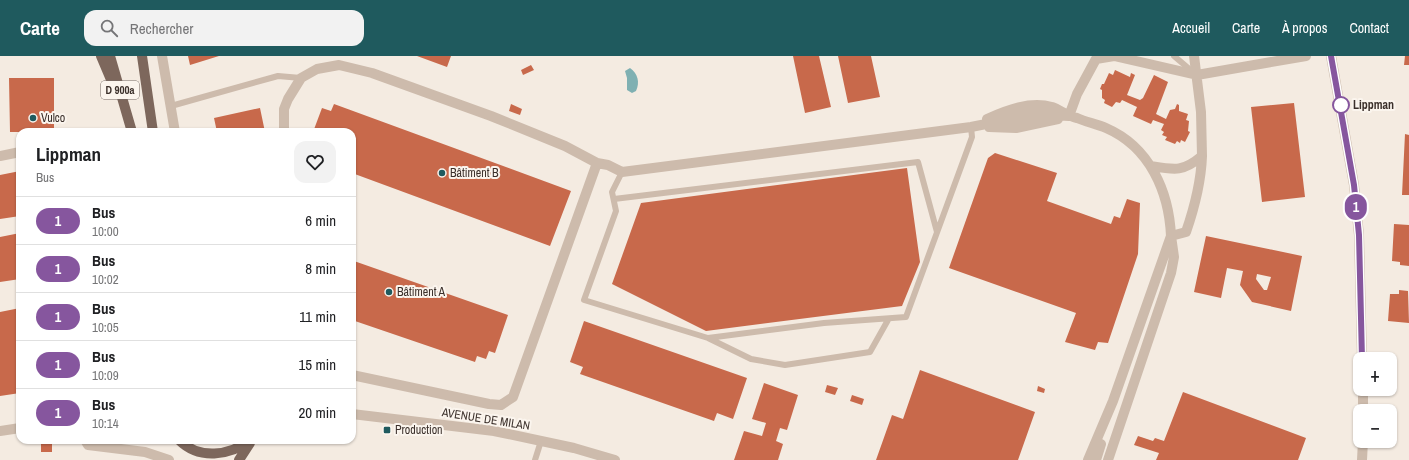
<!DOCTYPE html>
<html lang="fr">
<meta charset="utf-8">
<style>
body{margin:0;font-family:"Archivo Narrow",sans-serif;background:#f2f2f2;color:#202124;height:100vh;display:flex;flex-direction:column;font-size:15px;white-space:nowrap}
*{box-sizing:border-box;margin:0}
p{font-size:13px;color:#757577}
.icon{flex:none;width:22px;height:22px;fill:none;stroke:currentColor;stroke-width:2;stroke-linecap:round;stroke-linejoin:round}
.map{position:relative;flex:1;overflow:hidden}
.side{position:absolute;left:16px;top:72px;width:340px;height:316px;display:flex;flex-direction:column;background:#fff;border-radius:12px;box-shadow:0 1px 3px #0004}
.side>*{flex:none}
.badge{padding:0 8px;border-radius:13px;font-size:14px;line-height:26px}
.buttons{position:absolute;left:1353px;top:296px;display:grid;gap:8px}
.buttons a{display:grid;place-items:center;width:44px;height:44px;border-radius:8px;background:#fff;box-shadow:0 1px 3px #0004;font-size:20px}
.map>.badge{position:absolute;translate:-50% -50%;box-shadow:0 0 0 2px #fff}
.round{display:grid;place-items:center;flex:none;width:42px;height:42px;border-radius:12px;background:#f2f2f2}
.summary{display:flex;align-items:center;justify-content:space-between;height:68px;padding:0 20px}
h1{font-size:19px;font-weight:700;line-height:30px}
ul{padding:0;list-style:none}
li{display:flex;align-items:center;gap:12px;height:48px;padding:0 20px;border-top:1px solid #e0e0e0}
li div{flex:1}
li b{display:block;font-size:15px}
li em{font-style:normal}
li .badge{min-width:44px;font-weight:700;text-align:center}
header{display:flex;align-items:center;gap:24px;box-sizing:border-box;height:56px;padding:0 20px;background:#1f5a5e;color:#fff}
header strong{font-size:19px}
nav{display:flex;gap:22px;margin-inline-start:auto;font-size:14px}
.search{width:280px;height:36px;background:#f2f2f2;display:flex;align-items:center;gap:10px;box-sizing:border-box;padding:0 14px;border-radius:12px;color:#757577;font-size:15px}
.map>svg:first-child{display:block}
.water{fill:#7fb0b2}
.building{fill:#c8694b;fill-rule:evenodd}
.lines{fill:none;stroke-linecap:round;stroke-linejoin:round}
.service{stroke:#cdbbac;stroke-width:6}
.minor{stroke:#cdbbac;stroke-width:10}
.tertiary{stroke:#cdbbac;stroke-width:10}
.primary{stroke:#7d675c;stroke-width:10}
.line-casing{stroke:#fff;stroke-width:9}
.line{stroke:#86569e;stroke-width:6}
.stop-dot{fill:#fff;stroke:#86569e;stroke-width:2}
.poi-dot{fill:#1f5a5e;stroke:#fbf5ee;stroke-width:1.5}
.labels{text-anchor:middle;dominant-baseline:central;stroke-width:4;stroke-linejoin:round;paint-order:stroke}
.shield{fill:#fbf5ee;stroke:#756b66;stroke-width:1}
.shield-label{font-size:11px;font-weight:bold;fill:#3b302b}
.stop-label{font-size:12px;font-weight:bold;fill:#3b302b;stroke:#fbf5ee;text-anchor:start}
.poi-label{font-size:12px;fill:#3b302b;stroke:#fbf5ee;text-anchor:start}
.street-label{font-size:12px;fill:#3b302b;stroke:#fbf5ee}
</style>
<header>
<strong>Carte</strong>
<div class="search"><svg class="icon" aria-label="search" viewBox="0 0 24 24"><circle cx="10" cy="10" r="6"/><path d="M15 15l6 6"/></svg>Rechercher</div>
<nav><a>Accueil</a><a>Carte</a><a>À propos</a><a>Contact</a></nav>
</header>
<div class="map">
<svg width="1409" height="404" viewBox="0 0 1409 404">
<rect width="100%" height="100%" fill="#f4ebe1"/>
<path class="water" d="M630,12C638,18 640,26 636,35L632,37L627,34V22L625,15Z"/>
<path class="building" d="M188,0H219L190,9Z
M417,0H451L447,11Z
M793,0H819L831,51L805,57Z
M838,0H871L880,41L848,47Z
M1405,0H1409V9H1404Z
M531,9L534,14L523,19L521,14Z
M1115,14L1130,21L1131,17L1135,19L1127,39L1140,44L1143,42L1154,19L1168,26L1156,58L1166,63L1170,54L1175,53L1177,48L1179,49V55L1188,58L1186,64L1189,65L1188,75L1190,76L1185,86L1181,84L1180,87L1177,85L1175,88L1165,84L1167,81L1162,79L1164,76L1161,74L1164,68L1153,64L1151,68L1133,60L1137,51L1122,44L1120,47L1116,46L1112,51L1104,47L1105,44L1102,42V34L1100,33L1102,28H1104L1109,17L1113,19Z
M9,22H54V76H10Z
M1294,47L1305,141L1262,146L1251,51Z
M334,48L571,135L550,190L352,117V76H313L322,52L331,55Z
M511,48L522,53L520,59L509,55Z
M260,52L265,76H217L214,62Z
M1405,78L1409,79V139H1402Z
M995,97L1057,117L1047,145L1111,168L1114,160L1120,162L1127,143L1140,147L1138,198L1108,287L1098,286L1095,294L1065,286L1076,257L949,212L988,102Z
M907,112L920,206L902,250L706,275L612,228L641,147Z
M20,115V160L0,163V119Z
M1394,168L1409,169V210L1400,209V206L1392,205Z
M20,177V223L0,226V181Z
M1206,180L1302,200L1291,255L1252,246L1240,229L1243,215L1227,212L1221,242L1194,236ZM1257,218L1271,221L1267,234H1264L1256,223Z
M354,205L508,259L495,297L489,295L486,303L477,300L475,306L352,264V211Z
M1399,234L1408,235L1409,267L1388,265L1390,238H1399Z
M20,252V337L0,340V256Z
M584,265L747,322L733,363L717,357L714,365L580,318L583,311L570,306Z
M920,314L1035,356L1018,404H876L892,359L903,363Z
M764,327L798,339L787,374L780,372L776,385L783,388L778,404H734L744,375L762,380L766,367L752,363Z
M827,329L838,332L835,339L825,336Z
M1038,330L1045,333L1044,337L1037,335Z
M1183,336L1306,382L1298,404H1156L1159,397L1134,389L1138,380L1153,385L1155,382L1164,385Z
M852,339L864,343L862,349L850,345Z
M41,385H52V396H41Z"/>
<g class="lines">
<path class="service" d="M1174,0L1194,17
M171,50L278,20L301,22
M622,116L612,136L616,155L584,244L708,282
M614,143L918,106L937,176
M888,264L870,296L785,309L751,303L708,282L824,267L906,261L972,81L971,71
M535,404L541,385"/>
<path class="minor" d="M162,0L175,76
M1194,0L1201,56L1202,100
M1069,60L1077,38L1096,3L1114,0L1197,19L1306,0
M987,63C1007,54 1030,45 1052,51C1060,54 1068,60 1077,62C1086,66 1097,68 1106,72C1150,91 1169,136 1171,180L1186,176C1195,150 1201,127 1202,100C1183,116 1175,114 1151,110
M989,71L1016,72L1058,63
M284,76V53L288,43L301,22L317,13L339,9L372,17L491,60L565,90L597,107L608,109L622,116L971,71L1036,58L1069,60
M0,100L20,96
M352,319L489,348L501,349L513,341L597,107
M352,358L494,375L574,392L615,404
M0,375L20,372
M85,384L88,389L145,396L169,404
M1088,404L1113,345L1171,180L1174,201L1171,217L1108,404
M1096,404L1101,388"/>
<path class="tertiary" d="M1331,0L1354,129L1359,179L1362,303
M1363,333V355
M1362,404L1363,385"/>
<path class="primary" d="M101,0L112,26
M110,0L132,76
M142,0L153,76
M179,384C199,404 229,400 251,384
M239,404L250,387"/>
</g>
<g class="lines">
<defs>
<path id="line" d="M1331,0L1354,129L1359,179L1362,303"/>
</defs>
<use href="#line" class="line-casing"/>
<use href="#line" class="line"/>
</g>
<circle class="stop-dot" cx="1341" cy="49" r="8"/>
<g class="poi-dot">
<circle cx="33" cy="62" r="4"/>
<circle cx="442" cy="117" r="4"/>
<circle cx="389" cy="236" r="4"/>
<rect x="383" y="370" width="8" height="8" rx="2"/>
</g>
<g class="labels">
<rect class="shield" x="101" y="25" width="38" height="18" rx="3"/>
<g class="shield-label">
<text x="120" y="34">D 900a</text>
</g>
<g class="stop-label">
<text x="1353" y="49">Lippman</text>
</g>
<g class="poi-label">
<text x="41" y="62">Vulco</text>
<text x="450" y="117">Bâtiment B</text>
<text x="397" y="236">Bâtiment A</text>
<text x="395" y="374">Production</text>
</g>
<g class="street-label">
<text transform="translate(486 363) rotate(9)">AVENUE DE MILAN</text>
</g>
</g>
</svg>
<div class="buttons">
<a>+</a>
<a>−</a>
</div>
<b class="badge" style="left:1356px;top:151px;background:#86569e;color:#fff">1</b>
<section class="side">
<div class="summary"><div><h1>Lippman</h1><p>Bus</p></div><a class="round"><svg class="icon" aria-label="heart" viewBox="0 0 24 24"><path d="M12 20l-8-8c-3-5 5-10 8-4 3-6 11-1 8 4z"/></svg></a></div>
<ul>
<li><span class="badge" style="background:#86569e;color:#fff">1</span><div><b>Bus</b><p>10:00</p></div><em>6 min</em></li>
<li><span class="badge" style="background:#86569e;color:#fff">1</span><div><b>Bus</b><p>10:02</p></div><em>8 min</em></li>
<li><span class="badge" style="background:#86569e;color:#fff">1</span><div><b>Bus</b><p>10:05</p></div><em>11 min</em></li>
<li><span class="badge" style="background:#86569e;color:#fff">1</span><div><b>Bus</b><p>10:09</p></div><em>15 min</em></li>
<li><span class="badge" style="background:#86569e;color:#fff">1</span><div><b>Bus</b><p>10:14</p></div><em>20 min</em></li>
</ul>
</section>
</div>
